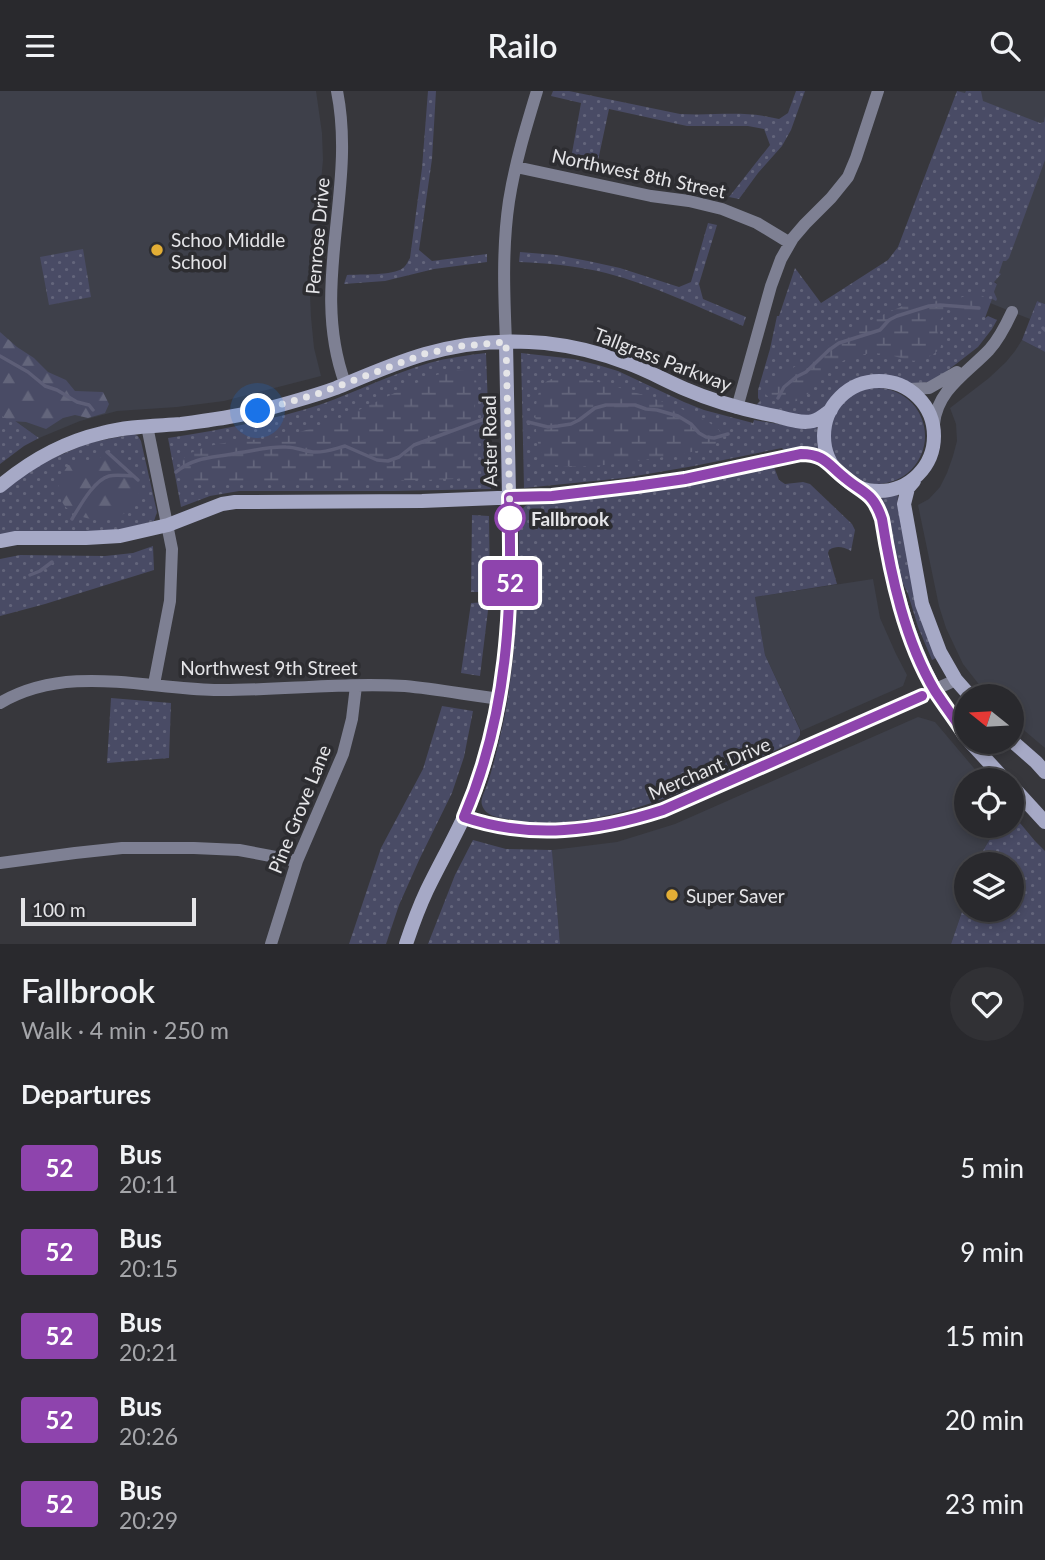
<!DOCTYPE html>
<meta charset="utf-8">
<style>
body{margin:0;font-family:Lato,sans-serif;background:#313135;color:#f1f3f6;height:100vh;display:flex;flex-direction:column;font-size:26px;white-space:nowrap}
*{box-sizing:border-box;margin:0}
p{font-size:23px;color:#a5a6aa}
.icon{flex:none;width:38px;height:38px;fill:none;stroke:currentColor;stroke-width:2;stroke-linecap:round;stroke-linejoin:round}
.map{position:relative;height:853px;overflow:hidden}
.drawer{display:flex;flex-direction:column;background:#29292d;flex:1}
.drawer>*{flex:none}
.badge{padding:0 14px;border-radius:5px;font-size:24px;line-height:46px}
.needle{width:46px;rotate:288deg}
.buttons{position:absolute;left:954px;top:593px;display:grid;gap:14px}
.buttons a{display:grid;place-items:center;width:70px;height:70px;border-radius:50%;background:#29292d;box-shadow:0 4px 10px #0003,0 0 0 2px #454549;font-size:35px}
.scale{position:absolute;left:21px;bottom:18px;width:175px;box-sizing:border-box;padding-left:7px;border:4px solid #e5e5e8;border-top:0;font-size:19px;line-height:24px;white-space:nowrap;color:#e5e5e8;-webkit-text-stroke:5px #2d2d31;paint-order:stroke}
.you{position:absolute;width:35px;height:35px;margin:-18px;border:5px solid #fff;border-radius:50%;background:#1a73e8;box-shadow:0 0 0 10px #1a73e833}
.map>.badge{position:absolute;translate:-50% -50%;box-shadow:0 0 0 4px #fff}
h2{padding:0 21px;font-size:26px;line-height:63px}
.round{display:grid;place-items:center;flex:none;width:74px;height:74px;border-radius:37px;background:#313135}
.headline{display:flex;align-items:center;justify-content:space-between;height:119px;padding:0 21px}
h1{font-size:33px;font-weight:600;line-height:52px}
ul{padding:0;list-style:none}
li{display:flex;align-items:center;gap:21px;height:84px;padding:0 21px}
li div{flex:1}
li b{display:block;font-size:26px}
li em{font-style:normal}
li .badge{min-width:77px;font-weight:700;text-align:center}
header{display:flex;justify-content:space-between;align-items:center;height:91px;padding:0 21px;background:#29292d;font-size:32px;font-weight:600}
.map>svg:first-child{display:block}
.built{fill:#3e404a}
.grass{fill:url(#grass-dots)}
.forest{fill:url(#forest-firs)}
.wetland{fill:url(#wetland-marsh)}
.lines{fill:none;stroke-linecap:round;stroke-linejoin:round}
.stream{stroke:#5d5e77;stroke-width:3.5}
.street{stroke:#7e8093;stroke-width:12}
.secondary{stroke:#a6a9c6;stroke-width:14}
.line-casing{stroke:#fff;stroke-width:16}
.line{stroke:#8e44ad;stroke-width:10}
.walk{stroke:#e5e5e8;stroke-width:7;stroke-dasharray:0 12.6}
.poi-dot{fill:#e3ae35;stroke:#2d2d31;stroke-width:2.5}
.stop-dot{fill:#fff;stroke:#8e44ad;stroke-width:3.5}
.labels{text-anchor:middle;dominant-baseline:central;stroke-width:7;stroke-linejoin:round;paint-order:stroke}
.street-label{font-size:19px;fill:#e5e5e8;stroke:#2d2d31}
.poi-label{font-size:19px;fill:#e5e5e8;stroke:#2d2d31;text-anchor:start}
.stop-label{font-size:19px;font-weight:bold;fill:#e5e5e8;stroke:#2d2d31;text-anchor:start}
</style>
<header><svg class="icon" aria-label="menu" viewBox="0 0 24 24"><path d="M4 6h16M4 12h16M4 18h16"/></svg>Railo<svg class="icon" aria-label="search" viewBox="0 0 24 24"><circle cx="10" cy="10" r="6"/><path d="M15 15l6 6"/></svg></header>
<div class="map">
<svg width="1045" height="853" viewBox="0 0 1045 853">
<defs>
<pattern id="grass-dots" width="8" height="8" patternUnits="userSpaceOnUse" patternTransform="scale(1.75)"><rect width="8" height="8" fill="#494b65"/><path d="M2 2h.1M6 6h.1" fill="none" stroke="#63657b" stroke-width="1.8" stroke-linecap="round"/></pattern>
<pattern id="forest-firs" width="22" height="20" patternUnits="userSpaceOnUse" patternTransform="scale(1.75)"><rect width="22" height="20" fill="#494b65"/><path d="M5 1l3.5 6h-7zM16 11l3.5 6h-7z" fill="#63657b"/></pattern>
<pattern id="wetland-marsh" width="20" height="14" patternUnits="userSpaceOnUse" patternTransform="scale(1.75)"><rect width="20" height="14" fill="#494b65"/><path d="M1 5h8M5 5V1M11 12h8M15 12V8" fill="none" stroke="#63657b"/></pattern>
</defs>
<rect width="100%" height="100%" fill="#37373c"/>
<path class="built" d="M0,0H316L322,42L323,69L310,204L311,226L314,257L321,285L224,310L177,316L117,320L80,330L39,347L0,319Z
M957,0H1045V213L1037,210L1030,228L990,212L997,192L908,158L965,3Z
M1022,249L1045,261V657L1012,629V606L988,605L963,573L946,537L939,515L918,414L929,408L940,396L947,382L953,365L957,350L956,333L950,317L989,287L1006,271L1015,260Z
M873,488L880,527L896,563L907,584L903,595L801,640L765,564L755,506Z
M918,626L935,631L984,689L966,690V735H1004L990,748L975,773L966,774V809L951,853H560L552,759L617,751L675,733Z"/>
<path class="grass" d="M428,0H436L432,68L419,159L432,170L487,163V171L434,178L385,190L344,193L347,184C360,183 393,185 403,177C406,175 408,170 410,167L422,77Z
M553,0H569L680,23C715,25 744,19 779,28L788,22L796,0H805L791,39L782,55L758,82L739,108L729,106L770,54L764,38L748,35H687L609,18L596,79L570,73L581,12L551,5Z
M957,0L965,2L966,0H981L983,10L1040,32L1044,31L1045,25V69L1009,167L1006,170H1003L999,182L1001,183L994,191L997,193L994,201L997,208L996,210L992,208L985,227L988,225L997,229L992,238L978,256L934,290L910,294L884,285L862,287L844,295L835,302L821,320L808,326L758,317L757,313L760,310L758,307V299L770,258L777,225H779L795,177L821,212L888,169L898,156Z
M708,132L717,134L699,193L703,208L746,226L743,235C698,216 653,194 606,182C577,175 548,172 519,171L520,161L556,164L588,170L620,177L679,196L691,191Z
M83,158L91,206L49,214L40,166Z
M1037,210L1045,213V261L1022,249Z
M486,262L491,398L393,400H239L210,405L181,416L168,347C219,339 269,330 319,314C356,301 391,283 429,272C447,267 467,264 486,262Z
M521,262L574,268L598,274L618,280L684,311L704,319L753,332L754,329L807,338L817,335L818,357L803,356L785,360L782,357L694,375L624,387L524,397Z
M829 345a48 48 0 1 1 96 0a48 48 0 1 1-96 0Z
M0,319L39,347L24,355L0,373Z
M134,343L138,345L141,350L157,421L154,430L116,440L0,445V401L40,373L88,352Z
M774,376L779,389L785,393L803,391L810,393L852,433L855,439L851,460C843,456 837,454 829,459L828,462L837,493L755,506L765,564L800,639V644L796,650C712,687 609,745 514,729C503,727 486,727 482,714C480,708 485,700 487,694C494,674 498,653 503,633C517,565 518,501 519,432C519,422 521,416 531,412Z
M898,404L897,414L936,567L932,569L918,536L908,503L900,487L885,415L881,409L882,407Z
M472,424L489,425L490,501H471Z
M153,455L154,479L45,513L0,525V468L20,464L105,465L133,462Z
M489,511L480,585L461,582L471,512Z
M111,607L171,612L169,667L107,672Z
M442,615L473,620L464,666L452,702L420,767L399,814L386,853H349L381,757L423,678Z
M1015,726L1035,750L1045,760V853H951L966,809V819H1012V774L975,773L990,748L1004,735H1012V729Z
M473,749L506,758L552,759L560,853H428L455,784Z"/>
<path class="forest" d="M0,241L17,256L34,267L48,281L66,289L75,300L103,301L109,313L105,322L88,327L75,324L63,327L46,338L26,331L10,330L0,324Z
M120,365C124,369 130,372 133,376C136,380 137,386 138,391C147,431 86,440 64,414C61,410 59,403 57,399L62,384L68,374L90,372L101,366Z"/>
<path class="wetland" d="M974,204L983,205L989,210C986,235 970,230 953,219L951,213C958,206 964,205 974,204Z
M929,208L947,210C952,223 938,224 937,238C937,243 941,249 941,254C941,258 937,260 935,262C912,277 906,266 884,263C871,261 858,263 847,268C834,273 823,284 813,294C811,297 810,300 808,303C801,313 788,311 778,308C772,307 768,306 764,302L765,297L788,280L860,234L914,210Z
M455,279C461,280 471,279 475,285C478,290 475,311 475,318C475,334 483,370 471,383C467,387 461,387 456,388L283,393L215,390L194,393L186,391L182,383V369C202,348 255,351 285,345C318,337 350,324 380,309C406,297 427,285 455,279Z
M567,285C598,288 703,319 721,341C719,351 717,353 708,358C680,363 569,385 548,371C533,361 532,308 542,295C548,287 558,286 567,285Z"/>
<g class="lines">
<path class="stream" d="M1043,237L1045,239
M0,265L28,281L45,295L57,299L77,311L89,314L93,319
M778,307L784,296L796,286L806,281L829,259L839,252L880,239L889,229L897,225L929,215L940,214L979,217
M528,331L548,336L558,335L571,333L579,329L595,317L606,314H635L646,318L657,319L678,325L691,333L699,342L706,346L714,347L728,343
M107,361L138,389
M176,381C195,365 215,367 237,362C254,360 269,355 286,356C296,356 303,360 313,361C324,362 334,358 345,355L377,369L388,370L399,366L414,354L484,328
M72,428C80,415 94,389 109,385C117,383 125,385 133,385
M30,484L40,480L52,471"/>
<path class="street" d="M337,0C357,99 309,194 345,292
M516,76L651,105L689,110L722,118L757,132L790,152
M506,251C504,204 502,157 509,110C515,72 526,36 537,0
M910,298L929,297L957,281
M737,317L771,195L781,168L793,147L805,133L831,107L848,86L856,67L878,0
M934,333C937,299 967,282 989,259C999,248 1006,234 1012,221
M147,335L172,458L170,510L154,593
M0,612C66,573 142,597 214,599C277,600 341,591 405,595C437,598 468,604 500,608
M464,726C530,749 598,740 663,719L956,589
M0,772L75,762L122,757H194L239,759L297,770
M271,853L297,770L343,663L352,628L356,595"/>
<path class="secondary" d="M824 345a55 55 0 1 1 110 0a55 55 0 1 1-110 0Z
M914,390L908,397L904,413L922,513L940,561L956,589L971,606
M0,395C31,369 63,351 102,342C128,335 155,335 181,333C211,329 241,325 270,317C292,311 314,305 336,297C365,285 394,272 425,263C463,252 505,248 545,252C573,255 601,262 627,272C647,279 666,290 685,298C715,311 745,319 776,325C787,328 802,333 813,330C820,328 825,323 831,319
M861,398C873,406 878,415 882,428C893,488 904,541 933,595C942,613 955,629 966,645
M0,450L16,447H86L120,445L168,434L222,413L235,411L422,410L552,405L685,388L801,363C814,363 822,368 833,375
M1012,650L1036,671L1045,681
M970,651L1006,690
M1012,695L1045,731
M406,853C412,835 419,816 427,799C446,760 468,724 481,683C511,593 511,499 509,405C508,354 507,302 506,251"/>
</g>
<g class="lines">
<defs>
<path id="line" d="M922,605L663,719C598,740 531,749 464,726C508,624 513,516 509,406L552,405L636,395L685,388L801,363C825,363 828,374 845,387C864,403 873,401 882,428C891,485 905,550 935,600C945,615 956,630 966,645"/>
</defs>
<use href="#line" class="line-casing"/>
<use href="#line" class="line"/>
<path class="walk" d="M258,320L320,302L424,263L462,255L506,251L510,427"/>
</g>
<g class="poi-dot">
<circle cx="157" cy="159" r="7"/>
<circle cx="672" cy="804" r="7"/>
</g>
<circle class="stop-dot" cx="510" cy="427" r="14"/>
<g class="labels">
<g class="street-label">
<text transform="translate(639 82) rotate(12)">Northwest 8th Street</text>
<text transform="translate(317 145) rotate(-85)">Penrose Drive</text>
<text transform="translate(663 268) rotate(21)">Tallgrass Parkway</text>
<text transform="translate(489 350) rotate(-91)">Aster Road</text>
<text x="269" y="576">Northwest 9th Street</text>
<text transform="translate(709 677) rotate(-23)">Merchant Drive</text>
<text transform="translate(299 718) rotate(-68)">Pine Grove Lane</text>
</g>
<g class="poi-label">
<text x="171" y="148">Schoo Middle<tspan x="171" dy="22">School</tspan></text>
<text x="686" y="804">Super Saver</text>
</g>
<g class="stop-label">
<text x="531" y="427">Fallbrook</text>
</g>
</g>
</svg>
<div class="buttons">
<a><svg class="needle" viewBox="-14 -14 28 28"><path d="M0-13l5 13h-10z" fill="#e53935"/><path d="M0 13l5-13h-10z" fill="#a5a6aa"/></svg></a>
<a><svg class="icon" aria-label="locate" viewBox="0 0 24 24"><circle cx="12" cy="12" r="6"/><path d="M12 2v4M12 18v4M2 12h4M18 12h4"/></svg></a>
<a><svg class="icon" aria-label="layers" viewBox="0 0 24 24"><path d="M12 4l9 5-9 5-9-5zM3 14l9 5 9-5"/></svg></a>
</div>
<div class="scale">100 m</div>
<div class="you" style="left:258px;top:320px"></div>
<b class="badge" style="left:510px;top:492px;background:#8e44ad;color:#fff">52</b>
</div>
<section class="drawer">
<div class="headline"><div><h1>Fallbrook</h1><p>Walk · 4 min · 250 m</p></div><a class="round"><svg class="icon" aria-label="heart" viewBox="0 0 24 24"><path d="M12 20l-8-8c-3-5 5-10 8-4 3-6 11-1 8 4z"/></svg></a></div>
<h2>Departures</h2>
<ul>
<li><span class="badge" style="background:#8e44ad;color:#fff">52</span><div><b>Bus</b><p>20:11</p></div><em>5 min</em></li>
<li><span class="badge" style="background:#8e44ad;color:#fff">52</span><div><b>Bus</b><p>20:15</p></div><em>9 min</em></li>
<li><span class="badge" style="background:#8e44ad;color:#fff">52</span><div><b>Bus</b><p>20:21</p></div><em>15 min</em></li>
<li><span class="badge" style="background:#8e44ad;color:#fff">52</span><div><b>Bus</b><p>20:26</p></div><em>20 min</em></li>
<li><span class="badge" style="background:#8e44ad;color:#fff">52</span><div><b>Bus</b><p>20:29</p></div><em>23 min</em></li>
</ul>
</section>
